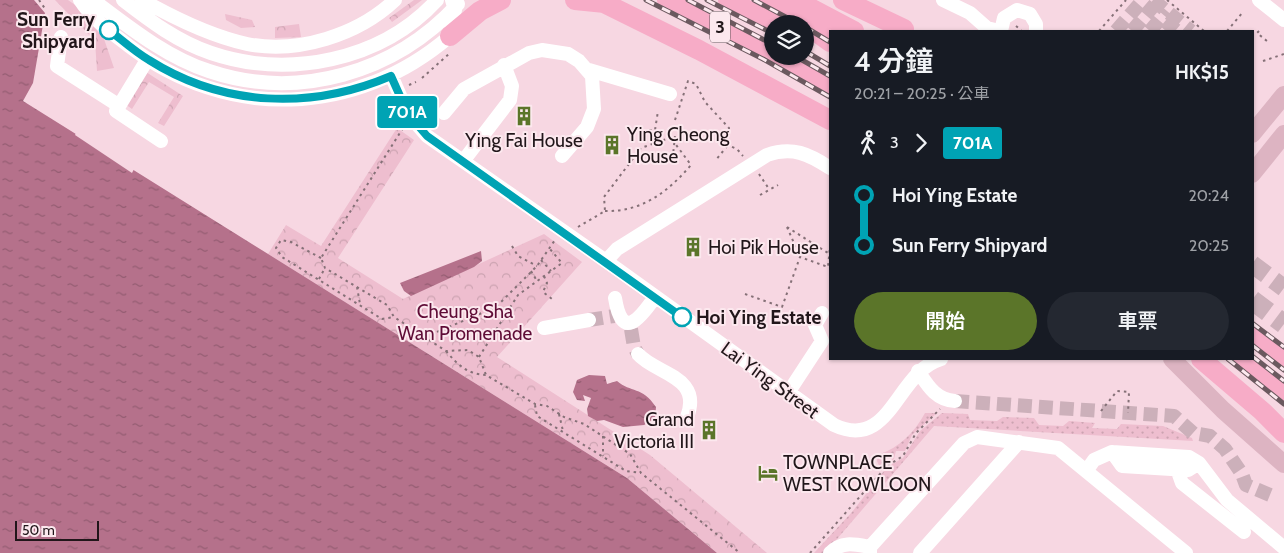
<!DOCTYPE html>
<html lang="zh-TW">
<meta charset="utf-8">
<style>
body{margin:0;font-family:Cabin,"Noto Sans TC",sans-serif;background:#242831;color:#f1f3f6;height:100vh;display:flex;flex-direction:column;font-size:19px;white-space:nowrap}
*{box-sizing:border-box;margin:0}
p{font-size:16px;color:#9ea1a6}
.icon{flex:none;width:28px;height:28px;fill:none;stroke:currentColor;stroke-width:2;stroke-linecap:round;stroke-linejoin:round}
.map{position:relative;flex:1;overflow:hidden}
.drawer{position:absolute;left:829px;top:30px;width:425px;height:330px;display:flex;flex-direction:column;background:#171b24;border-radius:0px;box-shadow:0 1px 4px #0004}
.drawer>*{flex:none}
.badge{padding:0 10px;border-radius:4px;font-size:18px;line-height:32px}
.tools{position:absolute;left:764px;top:15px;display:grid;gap:10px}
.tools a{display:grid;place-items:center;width:50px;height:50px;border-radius:50%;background:#171b24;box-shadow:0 1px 4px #0004;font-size:25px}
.scale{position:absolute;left:15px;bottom:12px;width:84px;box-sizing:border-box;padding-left:5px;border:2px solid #21161a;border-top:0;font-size:14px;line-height:18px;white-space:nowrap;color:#21161a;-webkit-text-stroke:4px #fce8ee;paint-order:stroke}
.map>.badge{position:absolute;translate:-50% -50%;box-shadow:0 0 0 2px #fff}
.legs{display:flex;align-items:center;gap:8px;height:55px;padding:0 25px;font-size:16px}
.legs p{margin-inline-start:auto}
.overview{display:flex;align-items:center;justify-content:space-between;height:85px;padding:0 25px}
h1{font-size:28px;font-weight:600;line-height:38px}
.primary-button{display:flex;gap:10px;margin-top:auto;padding:10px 25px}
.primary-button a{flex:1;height:58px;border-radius:30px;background:#5b7529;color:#fff;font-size:20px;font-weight:600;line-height:58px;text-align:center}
.primary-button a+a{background:#242831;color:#f1f3f6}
ul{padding:0 25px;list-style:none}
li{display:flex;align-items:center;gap:18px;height:50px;font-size:19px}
li i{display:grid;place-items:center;width:8px;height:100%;margin:0 6px;background:currentColor}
li i::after{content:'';width:12px;height:12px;margin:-6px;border:4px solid;border-radius:50%;background:#171b24}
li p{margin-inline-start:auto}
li:first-child i{background:linear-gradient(#0000 50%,currentColor 0)}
li:last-child i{background:linear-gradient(currentColor 50%,#0000 0)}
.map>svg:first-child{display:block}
.grass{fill:url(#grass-dots)}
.forest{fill:url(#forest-crowns)}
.water{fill:url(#water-ripples)}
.pier{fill:#f7d7e2}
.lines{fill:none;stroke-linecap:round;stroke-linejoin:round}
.minor-tunnel{stroke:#ccb0ba;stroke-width:14;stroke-dasharray:14 7;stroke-linecap:butt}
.major-tunnel{stroke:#ccb0ba;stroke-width:18;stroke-dasharray:18 9;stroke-linecap:butt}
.highway-tunnel{stroke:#ccb0ba;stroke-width:20;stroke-dasharray:20 10;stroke-linecap:butt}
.path{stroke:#857077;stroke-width:2;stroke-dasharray:2.5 4;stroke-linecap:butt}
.minor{stroke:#fff;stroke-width:14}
.major{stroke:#ddb4c2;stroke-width:18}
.highway{stroke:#f7acc7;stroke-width:20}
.rail-casing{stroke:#6b595f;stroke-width:5}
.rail{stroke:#fce8ee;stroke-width:3;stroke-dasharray:9;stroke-linecap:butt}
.line-1-casing{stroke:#fff;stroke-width:11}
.line-1{stroke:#00a3b4;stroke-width:8}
.stop-1-dot{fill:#fff;stroke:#00a3b4;stroke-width:2.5}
.labels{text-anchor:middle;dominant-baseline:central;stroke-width:4;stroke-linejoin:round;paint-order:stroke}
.shield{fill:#fce8ee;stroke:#63555a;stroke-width:1}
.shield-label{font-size:18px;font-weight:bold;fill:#21161a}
.stop-label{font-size:19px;font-weight:bold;fill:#21161a;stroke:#fce8ee;text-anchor:end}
.poi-label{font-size:19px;fill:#21161a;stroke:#fce8ee;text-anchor:start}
.park-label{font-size:19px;fill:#5f0c36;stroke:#fce8ee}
.street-label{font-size:19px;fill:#21161a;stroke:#fce8ee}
</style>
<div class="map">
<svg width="1284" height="553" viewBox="0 0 1284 553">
<defs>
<pattern id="grass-dots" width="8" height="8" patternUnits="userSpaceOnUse" patternTransform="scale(1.25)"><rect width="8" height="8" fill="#eebecf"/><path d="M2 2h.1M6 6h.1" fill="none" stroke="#cca3b1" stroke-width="1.8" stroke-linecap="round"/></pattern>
<pattern id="forest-crowns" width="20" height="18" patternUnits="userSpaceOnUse" patternTransform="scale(1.25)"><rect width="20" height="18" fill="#eebecf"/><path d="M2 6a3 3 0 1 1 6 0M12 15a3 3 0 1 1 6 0" fill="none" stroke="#cca3b1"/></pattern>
<pattern id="water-ripples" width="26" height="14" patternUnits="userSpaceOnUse" patternTransform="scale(1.25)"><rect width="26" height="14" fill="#b5718b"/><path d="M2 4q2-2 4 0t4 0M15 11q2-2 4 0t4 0" fill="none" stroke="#935c71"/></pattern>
</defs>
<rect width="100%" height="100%" fill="#f7d7e2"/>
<path class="grass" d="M925,413H937L912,435L905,451H896L894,459L885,465L881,470L877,461L878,455C900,447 914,433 925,413Z
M942,413L968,414L970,420L997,421L1003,417L1034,418L1039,425L1063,426L1069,421L1095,423L1092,428L1117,429L1121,424L1163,426L1192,438L1193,441L934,426L825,553H814L852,512L887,467L903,458L920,431Z"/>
<path class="forest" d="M55,0H68L78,7L104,39L114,68L97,71L95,41Z
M414,0H422L392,22L389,18Z
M225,14L252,20L255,27L241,28L226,20Z
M299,24L301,37L275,38V27Z
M146,72L183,96L164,126L158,123L174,97L149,82L132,109L125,104Z
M397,128L414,140L338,258L403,299L544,234L582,262L497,357L650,455L767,553H717L627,478L268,254L286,225L321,246Z"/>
<path class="water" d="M0,0H34L45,13L33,83L23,101L627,478L717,553H0Z
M481,251L482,261L474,267L411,296L404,291L400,283Z
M589,375L605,376L607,384L617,381C631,393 642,386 656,407L655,419L644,425L623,427L604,420L597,421L588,416L587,409L591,398L583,395L585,401L577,400L573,392L577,380Z"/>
<path class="pier" d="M77,131L135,167L132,173L75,135Z"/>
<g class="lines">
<path class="minor-tunnel" d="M1153,0L1191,31
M1116,31L1143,0
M1132,31L1156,3
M1150,31L1167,11
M1166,31L1176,19
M589,320L614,316
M631,329L634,347L638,354
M955,401L1174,416L1193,433L1210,436L1225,449L1242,474L1246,485L1275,497"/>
<path class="major-tunnel" d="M1252,264L1284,288"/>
<path class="highway-tunnel" d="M1252,300L1284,324"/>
<path class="path" d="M39,0L46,10
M1167,0L1204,31
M1016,26L1022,31
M1099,31L1126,0
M1227,31L1243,12
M1259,31L1257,33L1267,41
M1263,61L1284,54
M422,78L450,53
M409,85L416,82
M423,108L430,100
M675,120L688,81L696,84L705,102L729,128L728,145L715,161
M403,128L321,258L325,268L387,305L394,317L446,351L468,350L479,357L486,375L535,404L547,406L564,417L584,424L630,454L641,473L740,553
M649,130H655L658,111
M720,142L737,149L743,156
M759,174L769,189
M760,195L778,185
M605,211C642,212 668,192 691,165L674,142
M578,227L605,211L604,197L641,148L675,136L673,155L656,159
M787,227L828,253
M787,227L800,257
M512,246L518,256L537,266
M321,258L291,242L281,240L276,248L282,257L382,319L394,317
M541,260L551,271
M531,271L537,281
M544,276L547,283L543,292L552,299
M319,279L325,268
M357,287L360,304
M745,294L782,307L800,257L828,267L830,247
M496,307L507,314
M425,337L496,307L537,266L555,240
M446,351C458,365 467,374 486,375
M479,357L518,295L562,263L549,248
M535,405L537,416L626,471L641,473
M1101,411L1117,391L1129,392L1128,413
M559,414L563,431
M603,436V456
M810,553L887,466L903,456L916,433L940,409"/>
<path class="minor" d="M80,0C93,20 111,32 129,46C227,121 356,117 450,36L455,10L452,0
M93,0C129,27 166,57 209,71C298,101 395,73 458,4
M123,0C150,21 178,42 211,53C288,79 381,61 437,0
M142,0C174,18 210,36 247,44C298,54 358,35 395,0
M943,0L970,13L987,28L999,31
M1259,0L1284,20
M1001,31L1004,18L1017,10L1030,14L1036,24V31
M61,37L57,66L118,105
M147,60L116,111L161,141
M589,70L670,94
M391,75L408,114L427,136L606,261L834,425C891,452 896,372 941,359
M444,113L464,89L529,53L542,50L568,54L579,61L592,76L594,109L587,127L562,156
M464,160L510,100L512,86L504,65
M606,261L617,249L767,155C792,146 809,154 830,168
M615,298C622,341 639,320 655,297
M544,328L589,320
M638,354C655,374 703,376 687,417
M918,371C928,386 936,400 955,401
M788,393L822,341L815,325L822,313
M1112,452L1122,466L1188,470L1199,463
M1177,469L1182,483L1244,532
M1087,470L1094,460L1112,452L1189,457L1199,463L1227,500L1284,548
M830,553C842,541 854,544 870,547
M870,553V547L964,443L977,437L1058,448L1186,553
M920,553L1019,442"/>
<path class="major" d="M1252,134L1284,95
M1252,174L1284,134
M1172,359L1223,410L1284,464"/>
<path class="highway" d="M575,0L605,3
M598,0L699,50L830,120
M667,0L772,54
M728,0L774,24
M770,0L805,24
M795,0L854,31
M843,0L904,29
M805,24L830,42
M450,36L480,11L501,0
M776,56L830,87
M1252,334L1284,357
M1201,359L1262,411L1284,433
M1243,359L1284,391"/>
<defs>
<path id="rail" d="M646,0L763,59L830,97
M688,0L772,44
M707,0L772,33
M754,0L799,24
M805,27L830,42
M805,51L830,66
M795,56L830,76
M1252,323L1284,347
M1252,345L1284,370
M1252,356L1284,381
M1228,359L1284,404"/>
</defs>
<use href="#rail" class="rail-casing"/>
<use href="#rail" class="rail"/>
</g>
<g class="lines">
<defs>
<path id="line-1" d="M109,30C122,40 135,52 149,60C223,107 311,110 391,76L408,114L427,136L682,317"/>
</defs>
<use href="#line-1" class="line-1-casing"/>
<use href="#line-1" class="line-1"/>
</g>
<defs>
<symbol id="building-bare" viewBox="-9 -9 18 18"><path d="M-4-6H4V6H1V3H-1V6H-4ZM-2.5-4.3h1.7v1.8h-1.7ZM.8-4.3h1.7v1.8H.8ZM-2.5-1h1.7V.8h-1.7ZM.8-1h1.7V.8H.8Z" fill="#5b7529" stroke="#fce8ee" stroke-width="2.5" paint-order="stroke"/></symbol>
<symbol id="hotel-bare" viewBox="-9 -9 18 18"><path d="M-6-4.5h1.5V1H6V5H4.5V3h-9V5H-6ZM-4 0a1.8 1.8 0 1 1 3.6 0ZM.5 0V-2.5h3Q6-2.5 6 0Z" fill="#5b7529" stroke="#fce8ee" stroke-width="2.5" paint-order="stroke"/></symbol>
</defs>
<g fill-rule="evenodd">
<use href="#building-bare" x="510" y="102" width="28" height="28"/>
<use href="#building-bare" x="598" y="131" width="28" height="28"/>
<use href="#building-bare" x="679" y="233" width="28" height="28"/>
<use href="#building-bare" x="695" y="416" width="28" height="28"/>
<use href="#hotel-bare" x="754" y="459" width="28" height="28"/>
</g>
<g class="stop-1-dot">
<circle cx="109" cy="30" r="9"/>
<circle cx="682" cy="317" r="9"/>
</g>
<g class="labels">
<rect class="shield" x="710" y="11.5" width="20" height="31" rx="4"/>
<g class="shield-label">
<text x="720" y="27">3</text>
</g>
<g class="stop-label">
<text x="95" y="19">Sun Ferry<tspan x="95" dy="22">Shipyard</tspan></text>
<text x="696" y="317" text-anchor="start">Hoi Ying Estate</text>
</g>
<g class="poi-label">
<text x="627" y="134">Ying Cheong<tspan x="627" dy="22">House</tspan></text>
<text x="524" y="140" text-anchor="middle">Ying Fai House</text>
<text x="708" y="247">Hoi Pik House</text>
<text x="694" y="419" text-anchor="end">Grand<tspan x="694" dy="22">Victoria III</tspan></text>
<text x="783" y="462">TOWNPLACE<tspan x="783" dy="22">WEST KOWLOON</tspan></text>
</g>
<g class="park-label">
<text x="465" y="311">Cheung Sha<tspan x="465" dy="22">Wan Promenade</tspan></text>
</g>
<g class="street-label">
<text transform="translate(770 380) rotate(36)">Lai Ying Street</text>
</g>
</g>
</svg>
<div class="tools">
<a><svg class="icon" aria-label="layers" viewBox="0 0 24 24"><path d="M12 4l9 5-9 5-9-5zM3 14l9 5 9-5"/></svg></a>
</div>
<div class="scale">50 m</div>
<b class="badge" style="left:407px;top:112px;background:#00a3b4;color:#fff">701A</b>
<section class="drawer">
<div class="overview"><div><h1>4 分鐘</h1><p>20:21 – 20:25 · 公車</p></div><b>HK$15</b></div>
<div class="legs"><svg class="icon" aria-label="walk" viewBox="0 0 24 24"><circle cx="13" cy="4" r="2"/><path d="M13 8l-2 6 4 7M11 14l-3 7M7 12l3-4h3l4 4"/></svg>3<svg class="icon" aria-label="forward" viewBox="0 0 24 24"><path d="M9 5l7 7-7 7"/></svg><b class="badge" style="background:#00a3b4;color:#fff">701A</b></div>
<ul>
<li><i style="color:#00a3b4"></i><b>Hoi Ying Estate</b><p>20:24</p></li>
<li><i style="color:#00a3b4"></i><b>Sun Ferry Shipyard</b><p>20:25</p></li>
</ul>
<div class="primary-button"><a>開始</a><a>車票</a></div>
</section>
</div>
